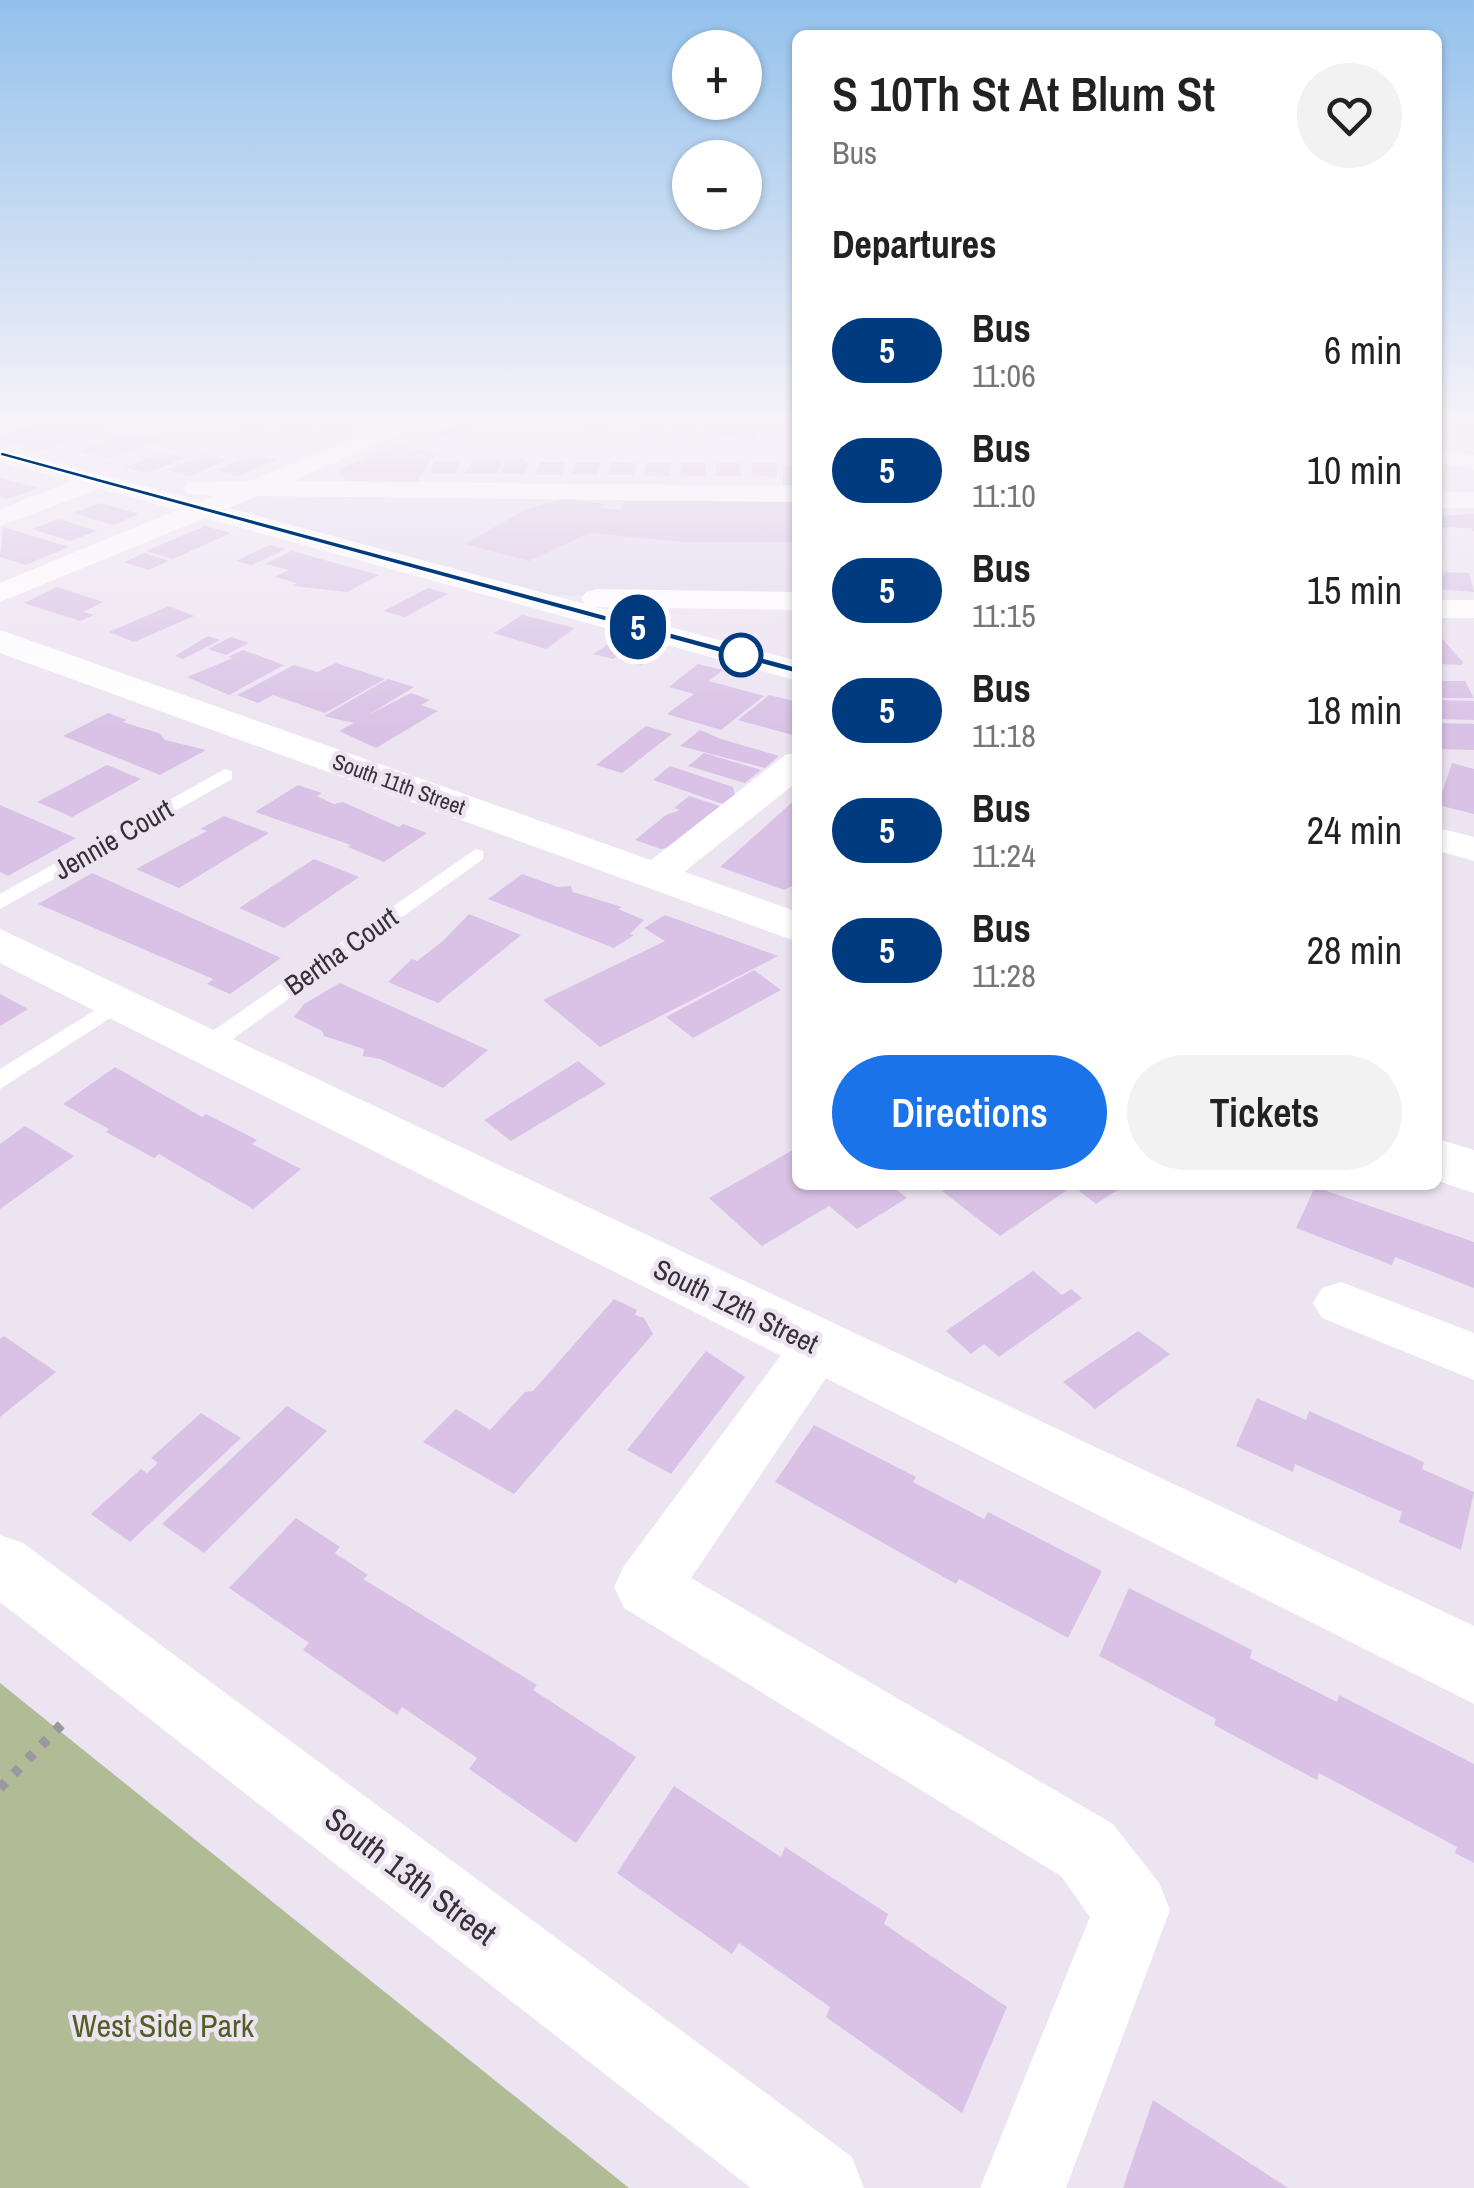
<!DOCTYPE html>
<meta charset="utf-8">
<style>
body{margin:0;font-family:"Archivo Narrow",sans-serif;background:#f2f2f2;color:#222;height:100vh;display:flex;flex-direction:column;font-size:38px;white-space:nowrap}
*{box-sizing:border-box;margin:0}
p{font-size:32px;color:#767676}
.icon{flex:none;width:55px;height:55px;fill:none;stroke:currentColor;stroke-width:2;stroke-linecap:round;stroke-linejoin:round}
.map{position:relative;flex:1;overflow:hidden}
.details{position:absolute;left:792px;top:30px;width:650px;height:1160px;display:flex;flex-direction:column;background:#fff;border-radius:15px;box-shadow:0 2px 8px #0004}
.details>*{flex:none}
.badge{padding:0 20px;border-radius:32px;font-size:35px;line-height:65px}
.buttons{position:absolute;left:672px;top:30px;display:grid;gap:20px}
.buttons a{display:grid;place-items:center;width:90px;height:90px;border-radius:50%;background:#fff;box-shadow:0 2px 8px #0004;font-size:50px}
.map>.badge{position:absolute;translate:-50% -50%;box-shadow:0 0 0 5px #fff}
h2{padding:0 40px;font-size:38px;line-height:90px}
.round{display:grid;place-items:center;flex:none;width:105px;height:105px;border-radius:52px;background:#f2f2f2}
.headline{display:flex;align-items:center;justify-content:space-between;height:170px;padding:0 40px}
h1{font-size:48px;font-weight:600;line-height:75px}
.cta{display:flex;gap:20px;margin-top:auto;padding:20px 40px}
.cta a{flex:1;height:115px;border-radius:60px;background:#1a73e8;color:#fff;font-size:40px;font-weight:600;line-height:115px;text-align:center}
.cta a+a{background:#f2f2f2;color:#222}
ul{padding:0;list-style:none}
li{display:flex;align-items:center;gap:30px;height:120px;padding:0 40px}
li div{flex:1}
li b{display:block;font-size:38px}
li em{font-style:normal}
li .badge{min-width:110px;font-weight:700;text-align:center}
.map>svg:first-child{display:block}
.education{fill:#e2daef}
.green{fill:#b1bc97}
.building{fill:#d9c2e6}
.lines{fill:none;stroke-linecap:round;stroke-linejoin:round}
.path{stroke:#9c96a0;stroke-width:10;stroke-dasharray:8 12;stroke-linecap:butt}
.service{fill:#fff;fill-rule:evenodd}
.minor{fill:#fff;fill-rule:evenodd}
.tertiary{fill:#fff;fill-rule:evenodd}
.line{fill:#003b80;stroke:#fff;stroke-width:2.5}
.stop-dot{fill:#fff;stroke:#003b80;stroke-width:5}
.labels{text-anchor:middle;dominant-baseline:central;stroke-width:9;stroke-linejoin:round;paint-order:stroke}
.far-street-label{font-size:22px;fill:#353136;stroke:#ede4f2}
.street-label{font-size:28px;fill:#353136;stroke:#ede4f2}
.near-street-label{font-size:32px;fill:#353136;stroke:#ede4f2}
.near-park-label{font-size:32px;fill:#515f23;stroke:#ede4f2}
</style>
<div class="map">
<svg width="1474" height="2188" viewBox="0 0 1474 2188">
<rect width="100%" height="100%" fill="#ede4f2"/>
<path class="education" d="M252,491L797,495V599L528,595L209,509Z"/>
<path class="green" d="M0,1683L629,2188H0Z"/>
<path class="building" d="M39,422H108L115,424L41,451L0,440V436Z
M248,422H283V423L253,434L231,429Z
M291,422H326V423L295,434L273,429Z
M336,422H370L341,435L318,429Z
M588,422H613L610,433H585Z
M644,422H667L665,434H642Z
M676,422H699L698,434H674Z
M708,423L756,424L755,439L706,434Z
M758,423H798V436L759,438Z
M1438,423H1474V431H1438Z
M457,424L476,428L453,438L436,433Z
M129,432L161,440L110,459L79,451Z
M397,445L435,454L417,482L347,481L337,470Z
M164,452L186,458L147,473L124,467Z
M206,454L228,460L189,476L166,470Z
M254,455L277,460L237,476L214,470Z
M474,459H493L501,462L497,474L465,473Z
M520,459L529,462L525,474H500L505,461Z
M435,461H460L455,474L429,473Z
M540,462H565L562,475H535Z
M575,462H601L597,475L572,474Z
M611,462L636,463L633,475H608Z
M646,463H671L669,476L644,475Z
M681,463H706L705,476H680Z
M716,463H741V476H715Z
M752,463H777V477L752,476Z
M784,467H798V485H782Z
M0,478L19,483L39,488L8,499L0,497Z
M566,499L604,504L599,507L608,509H622L624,501L798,502V542H685L589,533L529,561L465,544L527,509Z
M100,503L139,514L113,525L73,513Z
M1474,514V532L1471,528L1438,527V516Z
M59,519L97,531L70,541L32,529Z
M205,526L231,533L173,559L146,551Z
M3,527L69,547L25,565L0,557Z
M270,545L286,549L252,565L236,561Z
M292,551L357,569L379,575L347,592L293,586L297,583L275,577L289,570L265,564Z
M144,553L169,561L148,570L124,562Z
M1443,572L1469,573L1474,592L1438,589V575H1446Z
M57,587L103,602L83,612L94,615L80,621L24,603Z
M428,588L448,594L405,617L384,611Z
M169,606L194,616L134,642L109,632Z
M522,615L551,622L575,628L546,649L494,633Z
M1438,634L1463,662L1462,665L1438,664Z
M208,636L220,640L183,659L175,656Z
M231,637L249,643L226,655L208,649Z
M613,641L632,646L613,659L593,654Z
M642,646L659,654L641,666L620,660Z
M243,650L284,665L229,695L187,677L233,658L228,657Z
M336,663L385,679L325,713L273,695L258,703L237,695L294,665L317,672Z
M698,664L723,670L709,681L764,696L721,730L667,714L694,694L669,687Z
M388,679L414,687L368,715L411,693L430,700L421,705L438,711L376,748L339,731L354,723L324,716Z
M1438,681H1465L1474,698H1438Z
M769,695L798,702L796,736L738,720Z
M1438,700L1474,701V720L1438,719Z
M108,713L127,720L122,722L159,733L165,740L206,750L160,775L63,736Z
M1438,723L1474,724V750L1438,749Z
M646,726L672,734L622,773L596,765Z
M700,730L721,739L779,756L765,768L680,746Z
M704,753L761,770L745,783L688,766Z
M1452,763L1474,769V814L1438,805Z
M107,765L141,779L72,817L37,802Z
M670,766L733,787L735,796L726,805L653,780Z
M298,785L322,793L317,796L334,804L343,802L399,827L403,824L427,833L384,862L348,847L351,845L255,812Z
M689,796L720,806L672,847L661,849L635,840L666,815L680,810L674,808Z
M798,797V883L784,890L720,867Z
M0,805L76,838L8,876L0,872Z
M224,816L269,833L179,888L136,869L207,831L200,829Z
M314,859L359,877L284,928L239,908Z
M92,873L281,958L230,994L207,984L213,979L38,904Z
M522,874L558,887L571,886L573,892L622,907L618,909L644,920L630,934L634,935L614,948L488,899Z
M469,914L521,935L438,1003L388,982L412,959L417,961L443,941Z
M665,915L778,956L600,1047L543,1000L665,941L644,928Z
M754,970L781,990L693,1038L666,1017Z
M340,983L488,1050L443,1088L380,1059L363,1056L364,1049L324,1036L322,1031L294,1017L304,1004Z
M0,994L28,1009L0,1026Z
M578,1061L606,1084L511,1141L484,1120Z
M115,1067L202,1117L206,1114L257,1140L252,1144L301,1169L253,1209L159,1154L154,1158L106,1132L109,1129L63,1104Z
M25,1126L74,1156L0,1209V1144Z
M798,1147V1185H890L907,1198L857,1229L829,1206L762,1246L709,1198Z
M952,1185H1125L1096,1204L1073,1186L1000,1236L942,1191Z
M1315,1187L1474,1242V1288L1395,1257L1392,1265L1296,1228Z
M1033,1271L1062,1295L1071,1289L1082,1298L999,1357L984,1344L971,1354L946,1331Z
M614,1299L637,1310L635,1315L644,1318L653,1334L514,1494L423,1442L456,1409L490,1430L525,1392L533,1391Z
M1138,1331L1170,1354L1095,1409L1063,1382Z
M4,1336L56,1372L0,1417V1339Z
M706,1351L745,1377L671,1474L627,1450Z
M1257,1398L1306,1420L1309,1411L1424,1462L1422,1469L1474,1492L1461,1550L1399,1522L1402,1512L1295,1464L1293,1472L1236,1446Z
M287,1406L327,1431L204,1553L162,1524Z
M201,1413L241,1438L130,1542L91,1514L141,1469L147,1473L158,1463L151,1458Z
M814,1425L916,1477L913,1482L984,1519L988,1512L1102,1571L1068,1638L959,1579L956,1584L775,1482Z
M296,1518L340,1547L335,1553L368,1575L363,1579L537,1685L533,1690L636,1757L576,1843L469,1769L477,1758L402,1707L397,1715L303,1650L309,1643L229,1588Z
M1129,1588L1252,1650L1250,1658L1337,1702L1339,1695L1474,1764V1863L1455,1853L1457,1847L1319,1773L1317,1780L1214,1725L1216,1719L1099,1656Z
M674,1786L781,1857L785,1847L888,1914L884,1924L1007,2007L962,2113L826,2017L830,2007L739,1943L732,1954L617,1873Z
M1153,2100L1288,2188H1123Z"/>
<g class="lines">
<path class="path" d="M0,1788L65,1721"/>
<path class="service" d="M225,769L232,771V779L0,909V894Z
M476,849L483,851V859L216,1051H198L195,1046L198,1041Z
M118,996L126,998L130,1003L126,1008L0,1089V1069Z"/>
<path class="minor" d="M394,422H426L293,481L798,486V502L257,496L229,508L585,604L581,598L586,592L596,589L798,592V610L596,607L798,661V681L205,518L0,602V583L177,510L99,489L0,526V509L72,481L0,462V447L201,501L213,496L187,493L183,488L187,483L250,481Z
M1438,449L1474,455V469L1438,463Z
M1438,492H1474V508H1438Z
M1438,600H1474V618H1438Z
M798,752V781L669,884H641L635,876L641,868L785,755Z
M1438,828L1474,837V861L1438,851Z
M1341,1282L1474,1333V1380L1322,1318L1313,1303L1322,1288Z
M819,1324L839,1331L847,1347L691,1578L1113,1824L1159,1883L1170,1910L1066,2188H980L1090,1917L1061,1876L624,1608L614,1587L624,1566L799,1331Z
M0,1535L23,1543L852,2157L864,2188H751L0,1602Z"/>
<path class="tertiary" d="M0,630L798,912V942L0,653Z
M0,929L1474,1626V1704L0,963Z
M1438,1139L1474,1150V1193L1438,1181Z"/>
</g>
<linearGradient id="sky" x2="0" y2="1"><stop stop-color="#93c1ec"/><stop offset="0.58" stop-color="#f7f3f9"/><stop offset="1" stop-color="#f7f3f9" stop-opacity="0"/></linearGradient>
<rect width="1474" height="729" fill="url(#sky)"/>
<path class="line" d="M0,451L802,668L804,670L793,673L0,456Z"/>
<circle class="stop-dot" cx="741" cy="655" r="20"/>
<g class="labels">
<g class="far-street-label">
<text transform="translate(399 784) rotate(20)">South 11th Street</text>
</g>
<g class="street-label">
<text transform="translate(113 839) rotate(-30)">Jennie Court</text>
<text transform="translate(341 951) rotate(-35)">Bertha Court</text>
<text transform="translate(736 1306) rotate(26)">South 12th Street</text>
</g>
<g class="near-street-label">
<text transform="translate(411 1876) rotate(37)">South 13th Street</text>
</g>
<g class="near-park-label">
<text x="163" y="2025">West Side Park</text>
</g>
</g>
</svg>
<div class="buttons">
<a>+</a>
<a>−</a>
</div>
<b class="badge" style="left:638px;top:627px;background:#003b80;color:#fff">5</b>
<section class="details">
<div class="headline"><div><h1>S 10Th St At Blum St</h1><p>Bus</p></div><a class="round"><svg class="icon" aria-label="heart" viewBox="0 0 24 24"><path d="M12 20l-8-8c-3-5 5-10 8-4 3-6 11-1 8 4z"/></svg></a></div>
<h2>Departures</h2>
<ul>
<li><span class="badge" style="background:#003b80;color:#fff">5</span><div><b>Bus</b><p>11:06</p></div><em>6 min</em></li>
<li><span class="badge" style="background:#003b80;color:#fff">5</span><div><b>Bus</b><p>11:10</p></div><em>10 min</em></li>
<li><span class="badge" style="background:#003b80;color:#fff">5</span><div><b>Bus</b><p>11:15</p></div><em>15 min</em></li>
<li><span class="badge" style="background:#003b80;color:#fff">5</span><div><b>Bus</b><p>11:18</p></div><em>18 min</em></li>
<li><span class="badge" style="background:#003b80;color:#fff">5</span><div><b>Bus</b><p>11:24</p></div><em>24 min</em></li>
<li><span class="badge" style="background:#003b80;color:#fff">5</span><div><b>Bus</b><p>11:28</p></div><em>28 min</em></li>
</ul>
<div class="cta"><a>Directions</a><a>Tickets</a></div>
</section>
</div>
